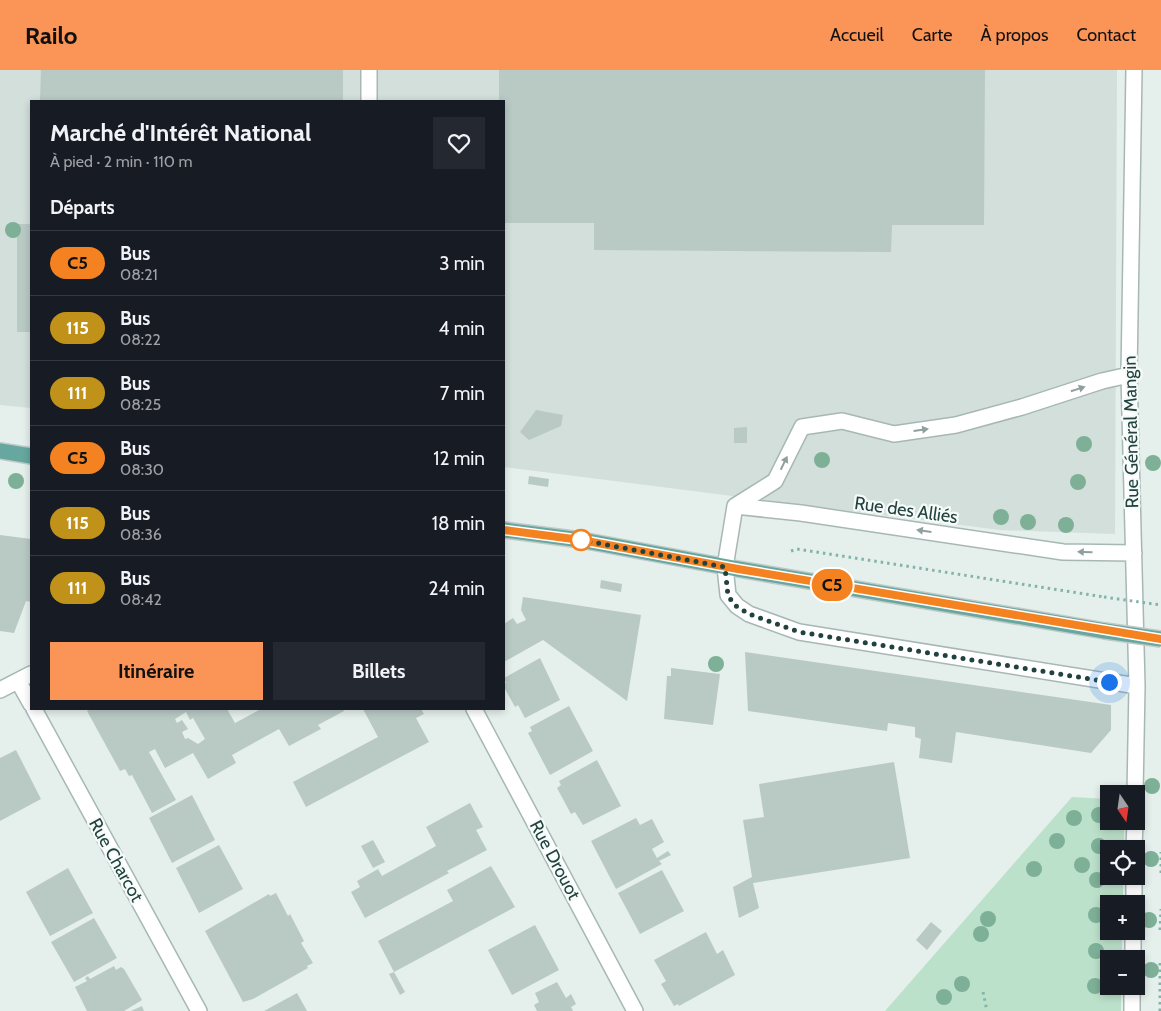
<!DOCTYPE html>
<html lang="fr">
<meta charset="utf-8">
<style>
body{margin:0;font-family:Cabin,sans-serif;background:#242831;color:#f1f3f6;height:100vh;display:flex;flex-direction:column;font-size:19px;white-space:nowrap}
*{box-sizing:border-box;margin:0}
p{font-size:16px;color:#9ea1a6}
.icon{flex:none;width:28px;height:28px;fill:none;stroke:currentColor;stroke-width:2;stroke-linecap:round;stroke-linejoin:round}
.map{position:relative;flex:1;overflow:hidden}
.details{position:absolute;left:30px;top:30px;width:475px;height:610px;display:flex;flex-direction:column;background:#171b24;border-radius:0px;box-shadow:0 2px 8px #0003}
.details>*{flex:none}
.badge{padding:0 10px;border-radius:16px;font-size:18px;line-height:32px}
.needle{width:32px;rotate:167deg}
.fabs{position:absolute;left:1100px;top:715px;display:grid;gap:10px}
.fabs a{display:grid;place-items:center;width:45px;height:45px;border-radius:0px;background:#171b24;box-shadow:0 2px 8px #0003;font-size:25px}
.you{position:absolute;width:25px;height:25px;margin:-12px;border:4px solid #fff;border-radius:50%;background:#1a73e8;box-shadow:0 0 0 8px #1a73e833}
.map>.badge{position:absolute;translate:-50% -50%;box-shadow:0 0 0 2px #fff}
h2{padding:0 20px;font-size:19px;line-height:45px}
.round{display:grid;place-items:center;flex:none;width:52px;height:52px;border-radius:0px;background:#242831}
.head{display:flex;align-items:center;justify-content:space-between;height:85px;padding:0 20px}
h1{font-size:24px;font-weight:800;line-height:38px}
.primary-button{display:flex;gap:10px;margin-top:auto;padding:10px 20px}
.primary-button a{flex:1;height:58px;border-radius:0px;background:#fa9457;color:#111;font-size:20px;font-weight:800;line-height:58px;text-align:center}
.primary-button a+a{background:#242831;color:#f1f3f6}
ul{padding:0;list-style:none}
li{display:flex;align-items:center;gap:15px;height:65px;padding:0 20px;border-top:1px solid #363941}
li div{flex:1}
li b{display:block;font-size:19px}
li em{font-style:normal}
li .badge{min-width:55px;font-weight:700;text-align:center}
header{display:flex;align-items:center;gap:30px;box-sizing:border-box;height:70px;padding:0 25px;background:#fa9457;color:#111}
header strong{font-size:24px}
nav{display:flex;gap:28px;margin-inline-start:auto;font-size:18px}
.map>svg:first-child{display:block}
.built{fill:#d2dfdb}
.green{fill:#bce1cb}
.building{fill:#b9cac5;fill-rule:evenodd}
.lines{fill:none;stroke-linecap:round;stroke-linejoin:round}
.minor-casing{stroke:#a7b8b4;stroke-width:18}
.major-casing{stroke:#c1cac9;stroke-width:18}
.path{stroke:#83b4ab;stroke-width:3;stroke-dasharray:2.5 4;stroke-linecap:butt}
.minor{stroke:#fff;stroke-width:15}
.major{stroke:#66a79f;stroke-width:15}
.major-bridge-casing{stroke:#c1cac9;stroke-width:18;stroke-linecap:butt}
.path-bridge{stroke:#83b4ab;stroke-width:3;stroke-dasharray:2.5 4;stroke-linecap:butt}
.major-bridge{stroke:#66a79f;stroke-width:15}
.tree{fill:#7eb098}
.oneway{fill:#90a09e}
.line-casing{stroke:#fff;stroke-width:11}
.line{stroke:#f58220;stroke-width:8}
.walk{stroke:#22423e;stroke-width:5;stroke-dasharray:0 9}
.stop-dot{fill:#fff;stroke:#f58220;stroke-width:2.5}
.labels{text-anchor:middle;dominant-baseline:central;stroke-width:4.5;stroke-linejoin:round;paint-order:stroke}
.street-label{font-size:18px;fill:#22423e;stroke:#f6fbf9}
</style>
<header>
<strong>Railo</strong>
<nav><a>Accueil</a><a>Carte</a><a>À propos</a><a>Contact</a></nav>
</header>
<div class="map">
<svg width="1161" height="941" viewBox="0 0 1161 941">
<rect width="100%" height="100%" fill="#e5efeb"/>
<path class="built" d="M0,0H1117L1115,464L1000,460L504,397V31H31V338L0,335Z"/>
<path class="green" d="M1072,727L1109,729V751H1124V779H1109V806H1123V834H1109V861H1122V889H1109V916H1121V941H885Z"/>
<path class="building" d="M41,0H343V31H40Z
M499,0H985L984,155H892L891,182L594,180V153H504V31H499Z
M17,154H31V262H17Z
M536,340L563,345L561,356L529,370L520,362Z
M747,357V373H734V358Z
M529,406L549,409L548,417L528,414Z
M0,465L31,469V532L26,531L14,563L0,561Z
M601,510L622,514L621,522L600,518Z
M523,527L641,545L627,631L543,570L504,592V554L513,548L517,554L526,550L521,540Z
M745,582L1111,635V660L1091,683L956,662L952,693L919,688L921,669L915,667V657L888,653L887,661L748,641Z
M540,588L560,630L525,648L518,635L515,637L504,617V614L506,613L504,608Z
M671,598L720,604L713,655L664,649L667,606H671Z
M569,636L593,681L550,705L528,663L532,661L530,657Z
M91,639H227L235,653L261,639H343L344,641L318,655L321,659L289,676L279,659L232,685L236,693L208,709L193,683L165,698L155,679L149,682L176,730L152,743L132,705L129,706L125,699L120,701L87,641ZM186,642L190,650L193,648L205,669L198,674L188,668L185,669L182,662L188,659L182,650L177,653L175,649Z
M363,639H421L424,644L416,648L429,672L306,737L293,712L378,667Z
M16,680L41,729L0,751V688Z
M597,690L621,736L583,755L575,742L571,744L557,718L561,715L559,711Z
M894,692L910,788L753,813L759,838L739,848L733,817L752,807L743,750L764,747L759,714Z
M192,725L215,770L172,793L149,748Z
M470,733L483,757L476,760L487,780L447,801L449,803L365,848L351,822L360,817L357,811L378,799L382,806L436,776L426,757Z
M636,748L640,755L652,749L664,772L652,779L657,788L668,781L671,785L659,791L662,794L616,819L591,771Z
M373,770L385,792L373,798L361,776Z
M219,775L243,819L199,843L176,798Z
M491,796L515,837L394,902L378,871L453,831L447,820Z
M68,798L93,843L50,866L26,822Z
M662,800L684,841L640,864L618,823Z
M276,823L288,846L290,844L304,871L301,873L313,893L307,896L308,898L253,929L243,932L205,861L269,824L270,826Z
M94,848L117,888L74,912L51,872Z
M931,852L942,861L927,880L916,870Z
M535,855L559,900L512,925L488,880Z
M706,862L717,884L723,880L735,905L679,936L678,934L674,936L661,914L666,911L654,890Z
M114,896L116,900L121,897L124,899L142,930L124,941H87L75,917L87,911L85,908L88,906L90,909Z
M394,902L405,922L400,925L389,904Z
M557,912L566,928L571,924L576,934L571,937L573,941H537L534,935L539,932L535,923Z
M297,923L307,941H264Z
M142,936L144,941H131Z"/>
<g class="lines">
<defs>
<path id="minor" d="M1134,0L1129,305L1137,616L1135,724
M369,31V0
M735,436L725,497L728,525L737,536L749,544L799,562L1137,616
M735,436L775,411L802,357L842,351L894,364L956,355L1022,337L1102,311L1129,305
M735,436L801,443L1063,482L1134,483
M18,611L31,634
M0,620L31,604
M34,639L199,941
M474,639L635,941
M1134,779L1135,751
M1134,834V806
M1133,889V861
M1132,941V916"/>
<path id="major" d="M0,381L31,386
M504,460L581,470L738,499L1105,561"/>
</defs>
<use href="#minor" class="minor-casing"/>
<use href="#major" class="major-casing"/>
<path class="path" d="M791,481L797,479L1104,527
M1161,803V782
M1160,860L1161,839
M983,922L987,941
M1160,941V889"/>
<use href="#minor" class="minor"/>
<use href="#major" class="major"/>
<defs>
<path id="major-bridge" d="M1105,561L1161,569"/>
</defs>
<use href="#major-bridge" class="major-bridge-casing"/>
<path class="path-bridge" d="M1104,527L1161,535"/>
<use href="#major-bridge" class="major-bridge"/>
</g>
<g class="tree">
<circle cx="13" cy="160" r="8"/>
<circle cx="1084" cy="374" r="8"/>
<circle cx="822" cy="390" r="8"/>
<circle cx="1153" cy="393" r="8"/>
<circle cx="16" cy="411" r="8"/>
<circle cx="1078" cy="412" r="8"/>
<circle cx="1001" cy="447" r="8"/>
<circle cx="1028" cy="452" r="8"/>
<circle cx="1066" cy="455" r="8"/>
<circle cx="716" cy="594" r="8"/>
<circle cx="1152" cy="716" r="8"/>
<circle cx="1099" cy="745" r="8"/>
<circle cx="1074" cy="748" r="8"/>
<circle cx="1057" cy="771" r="8"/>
<circle cx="1099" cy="776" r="8"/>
<circle cx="1151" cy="789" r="8"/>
<circle cx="1082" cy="795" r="8"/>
<circle cx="1034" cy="799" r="8"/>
<circle cx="1097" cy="810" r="8"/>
<circle cx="1096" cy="845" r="8"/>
<circle cx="988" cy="849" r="8"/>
<circle cx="1149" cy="850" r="8"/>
<circle cx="981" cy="864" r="8"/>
<circle cx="1096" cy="881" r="8"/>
<circle cx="1151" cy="900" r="8"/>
<circle cx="962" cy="914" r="8"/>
<circle cx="1095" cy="916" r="8"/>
<circle cx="944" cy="927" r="8"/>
</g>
<defs><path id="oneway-solid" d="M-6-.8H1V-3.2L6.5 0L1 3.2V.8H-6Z" transform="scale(1.25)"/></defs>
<g class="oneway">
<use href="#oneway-solid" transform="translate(1078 319) rotate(-18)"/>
<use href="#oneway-solid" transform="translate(921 360) rotate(-8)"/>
<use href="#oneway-solid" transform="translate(784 393) rotate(-64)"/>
<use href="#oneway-solid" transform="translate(924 461) rotate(-172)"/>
<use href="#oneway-solid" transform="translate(1085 482) rotate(-178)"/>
</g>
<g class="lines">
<defs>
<path id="line" d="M504,460L581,470L738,499L1161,569"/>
</defs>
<use href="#line" class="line-casing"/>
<use href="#line" class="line"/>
<path class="walk" d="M581,470L725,497L728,526L736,536L749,544L799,562L1109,612"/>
</g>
<circle class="stop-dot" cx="581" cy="470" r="10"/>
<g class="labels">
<g class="street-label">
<text transform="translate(1131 362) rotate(-91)">Rue Général Mangin</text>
<text transform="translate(906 440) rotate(8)">Rue des Alliés</text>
<text transform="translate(116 790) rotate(61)">Rue Charcot</text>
<text transform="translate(555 790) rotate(62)">Rue Drouot</text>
</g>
</g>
</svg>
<div class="fabs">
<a><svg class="needle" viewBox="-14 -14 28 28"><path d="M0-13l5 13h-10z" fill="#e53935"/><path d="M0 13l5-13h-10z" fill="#9ea1a6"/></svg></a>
<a><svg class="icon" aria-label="locate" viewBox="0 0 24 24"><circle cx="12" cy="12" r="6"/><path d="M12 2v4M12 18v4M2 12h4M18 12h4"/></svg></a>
<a>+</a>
<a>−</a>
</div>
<div class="you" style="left:1109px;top:612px"></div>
<b class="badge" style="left:832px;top:515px;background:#f58220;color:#111">C5</b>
<section class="details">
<div class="head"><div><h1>Marché d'Intérêt National</h1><p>À pied · 2 min · 110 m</p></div><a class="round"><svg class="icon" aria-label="heart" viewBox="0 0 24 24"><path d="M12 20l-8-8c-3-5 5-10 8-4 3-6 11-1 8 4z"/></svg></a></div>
<h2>Départs</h2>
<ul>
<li><span class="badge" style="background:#f58220;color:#111">C5</span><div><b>Bus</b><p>08:21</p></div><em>3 min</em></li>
<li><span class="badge" style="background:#c0921a;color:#fff">115</span><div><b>Bus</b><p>08:22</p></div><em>4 min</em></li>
<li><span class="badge" style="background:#c0921a;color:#fff">111</span><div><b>Bus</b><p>08:25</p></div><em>7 min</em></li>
<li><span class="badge" style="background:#f58220;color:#111">C5</span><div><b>Bus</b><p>08:30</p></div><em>12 min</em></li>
<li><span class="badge" style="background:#c0921a;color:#fff">115</span><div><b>Bus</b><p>08:36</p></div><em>18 min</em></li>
<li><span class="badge" style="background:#c0921a;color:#fff">111</span><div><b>Bus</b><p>08:42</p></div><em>24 min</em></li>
</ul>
<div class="primary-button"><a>Itinéraire</a><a>Billets</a></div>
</section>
</div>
